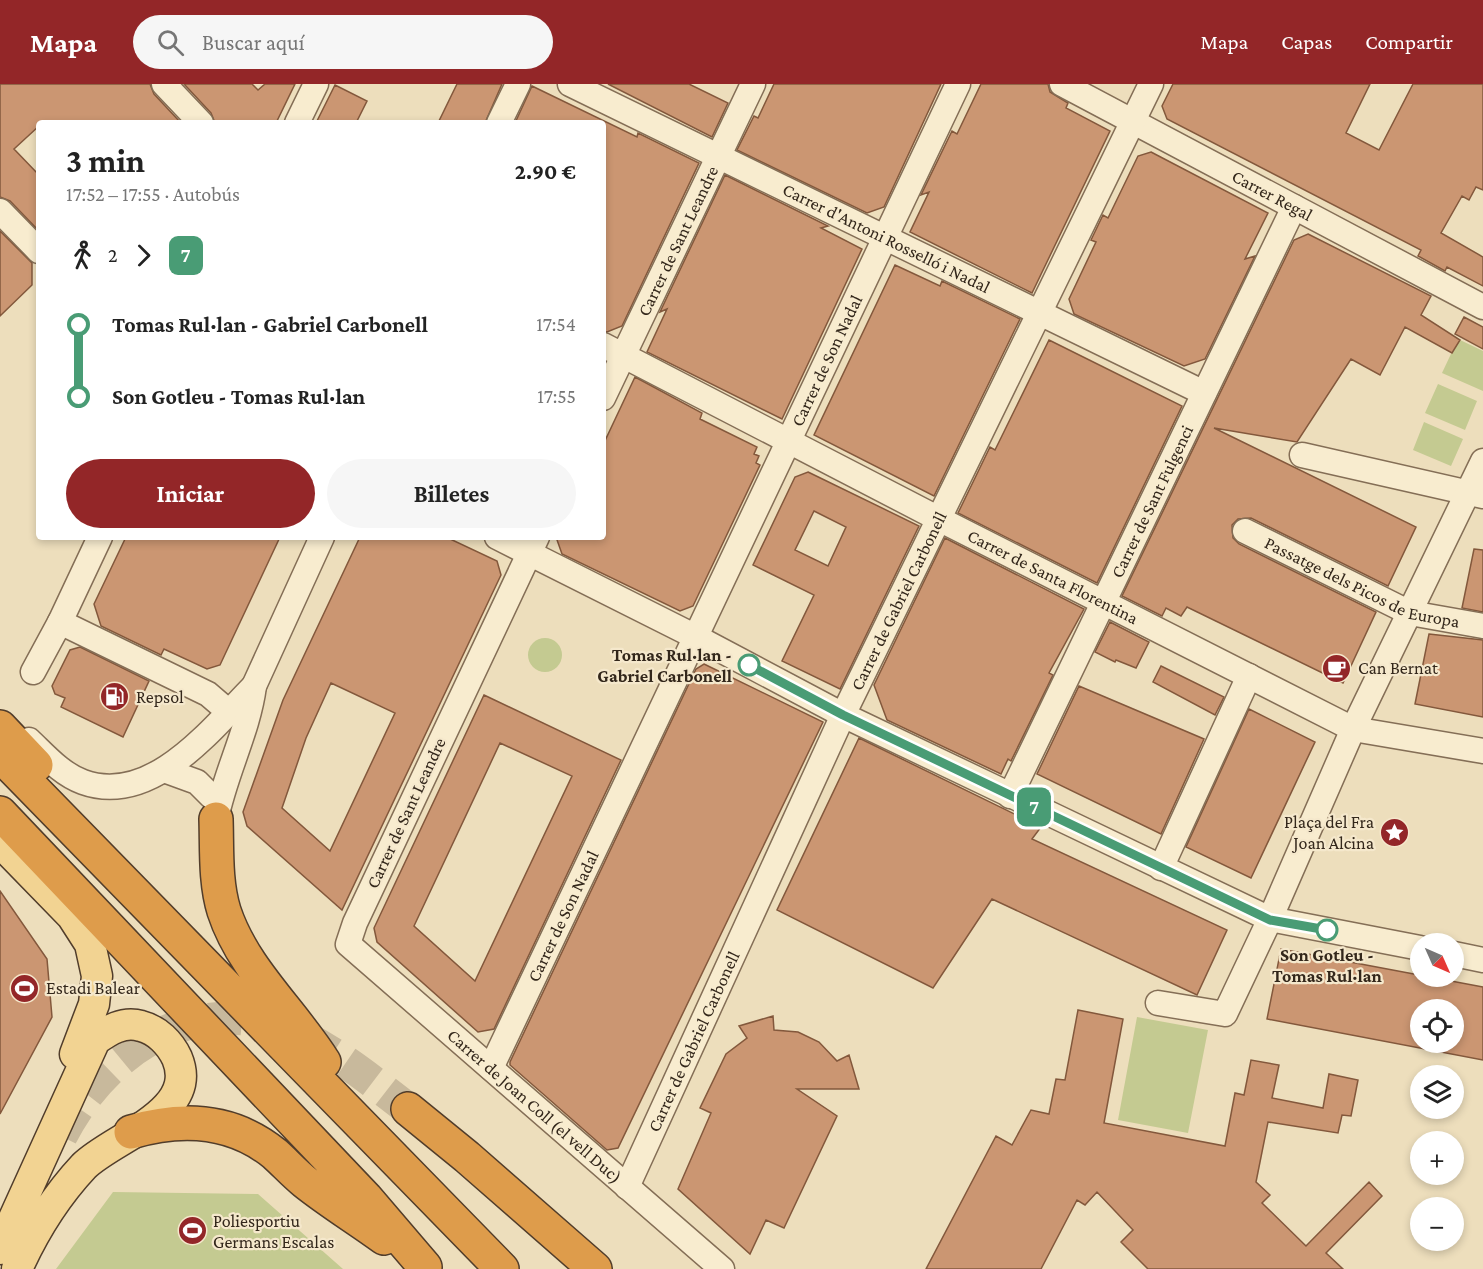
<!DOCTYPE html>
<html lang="es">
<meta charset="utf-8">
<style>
body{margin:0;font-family:"Crimson Pro",serif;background:#f6f6f6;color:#222;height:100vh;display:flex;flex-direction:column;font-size:22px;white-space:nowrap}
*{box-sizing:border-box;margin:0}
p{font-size:20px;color:#767676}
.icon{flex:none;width:33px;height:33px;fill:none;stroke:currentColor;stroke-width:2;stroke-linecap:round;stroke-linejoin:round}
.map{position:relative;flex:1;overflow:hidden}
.drawer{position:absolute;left:36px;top:36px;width:570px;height:420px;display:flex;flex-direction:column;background:#fff;border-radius:6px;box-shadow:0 3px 9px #0003}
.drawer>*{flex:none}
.badge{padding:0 12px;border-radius:9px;font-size:21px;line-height:39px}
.needle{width:39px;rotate:135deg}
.tools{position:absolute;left:1410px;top:849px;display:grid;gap:12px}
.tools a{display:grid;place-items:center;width:54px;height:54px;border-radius:50%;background:#fff;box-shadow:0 3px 9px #0003;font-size:30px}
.map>.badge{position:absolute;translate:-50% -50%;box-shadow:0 0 0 3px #fff}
.legs{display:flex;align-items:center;gap:9px;height:66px;padding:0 30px;font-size:20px}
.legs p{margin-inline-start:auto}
.headline{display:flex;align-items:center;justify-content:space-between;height:102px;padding:0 30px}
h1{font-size:33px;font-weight:700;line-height:45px}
.action{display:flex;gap:12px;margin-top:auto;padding:12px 30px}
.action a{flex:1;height:69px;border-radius:36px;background:#932628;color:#fff;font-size:24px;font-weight:700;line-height:69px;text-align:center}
.action a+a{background:#f6f6f6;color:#222}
ul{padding:0 30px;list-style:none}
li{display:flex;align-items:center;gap:21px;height:72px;font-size:22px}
li i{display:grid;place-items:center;width:9px;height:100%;margin:0 8px;background:currentColor}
li i::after{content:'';width:15px;height:15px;margin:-8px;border:4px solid;border-radius:50%;background:#fff}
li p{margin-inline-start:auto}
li:first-child i{background:linear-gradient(#0000 50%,currentColor 0)}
li:last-child i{background:linear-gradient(currentColor 50%,#0000 0)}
header{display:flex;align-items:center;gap:36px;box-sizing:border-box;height:84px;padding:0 30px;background:#932628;color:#fff}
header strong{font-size:28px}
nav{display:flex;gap:33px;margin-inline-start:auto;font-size:21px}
.search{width:420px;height:54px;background:#f6f6f6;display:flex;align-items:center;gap:15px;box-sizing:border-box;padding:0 21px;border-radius:33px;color:#767676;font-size:22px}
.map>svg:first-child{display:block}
.green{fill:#c4ca91}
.building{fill:#cb9672;stroke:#83583c;stroke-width:1.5;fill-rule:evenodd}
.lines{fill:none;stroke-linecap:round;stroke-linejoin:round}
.highway-tunnel{stroke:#c8b99c;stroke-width:33;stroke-dasharray:33 16;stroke-linecap:butt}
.minor-casing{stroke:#846e56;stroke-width:27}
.major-casing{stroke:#513d2b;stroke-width:33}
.highway-casing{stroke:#513d2b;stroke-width:36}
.minor{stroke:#f8eccf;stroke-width:24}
.major{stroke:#f2d392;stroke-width:30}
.highway{stroke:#de9c4b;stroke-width:33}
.line-1-casing{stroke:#fff;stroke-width:14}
.line-1{stroke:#499c75;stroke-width:9}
.stop-1-dot{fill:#fff;stroke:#499c75;stroke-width:3}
.labels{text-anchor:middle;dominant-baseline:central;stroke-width:4.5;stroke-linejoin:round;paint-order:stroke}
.street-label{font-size:18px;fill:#33271b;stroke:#f5e8cc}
.stop-label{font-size:18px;font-weight:bold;fill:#33271b;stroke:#f5e8cc;text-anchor:end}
.poi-label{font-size:18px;fill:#33271b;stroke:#f5e8cc;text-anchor:start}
</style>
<header>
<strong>Mapa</strong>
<div class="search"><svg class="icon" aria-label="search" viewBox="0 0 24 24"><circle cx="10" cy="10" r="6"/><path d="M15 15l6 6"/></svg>Buscar aquí</div>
<nav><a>Mapa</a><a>Capas</a><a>Compartir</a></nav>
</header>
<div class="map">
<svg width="1483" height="1185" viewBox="0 0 1483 1185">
<rect width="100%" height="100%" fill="#eddebc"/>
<path class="green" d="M1458,255L1483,267V307L1442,289Z
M1438,300L1477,317L1465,346L1425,329Z
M1424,338L1463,355L1451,382L1413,366Z
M528 571a17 17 0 1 1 34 0a17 17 0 1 1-34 0Z
M1137,933L1208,946L1188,1049L1118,1036Z
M113,1108L258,1110L343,1185H56Z"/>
<path class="building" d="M0,0H150L154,10L181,39H39V42L14,65L39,91V147L10,117L0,113Z
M184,0H252L258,6L265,0H295L276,39H215L211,29Z
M457,0H502L485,39H438Z
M608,0H689L728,19L712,53Z
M774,0H941L884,123L867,129L737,66L754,32L758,34Z
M981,0H1048L1050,8L1068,19L1066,24L1110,47L1032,209L910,148L929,108L921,111L952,47L957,50Z
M1173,0H1370L1346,49L1379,66L1413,0H1483V106L1476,103L1469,116L1462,112L1441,149L1483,173V202L1447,183L1445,187L1418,172L1421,166L1167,35L1162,22Z
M335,1L367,17L356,39H316Z
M532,2L637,53L638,49L699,79L622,242L607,248L603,247V39H515Z
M1151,68L1268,129L1245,175L1255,172L1205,275L1184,282L1074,230L1069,215L1096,158L1091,156L1103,131L1108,134L1138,72Z
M725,91L828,142L821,144L862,165L782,335L647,268L667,225L660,228Z
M0,147L32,179V201L0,232Z
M1308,150L1431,212L1421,231L1460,256L1452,269L1405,243L1380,291L1351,275L1297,358L1214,344L1416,443L1388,502L1251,434L1238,435L1232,441L1233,454L1239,460L1376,528L1343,599L1187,523L1181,532L1166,524L1162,532L1122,512L1294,156Z
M895,181L940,202L942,197L1020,235L934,412L814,351Z
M1464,233L1483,243V265L1455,250Z
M1049,256L1182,322L1097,499L958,429L990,363L995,366Z
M635,293L702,329L700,335L757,363L754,370L759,372L756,379L760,381L693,522L680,527L562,470L556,453H603V361Z
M808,388L919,442L840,605L782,577L814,511L753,481L795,393ZM814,427L846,443L828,482L795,466Z
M126,453H280L220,581L207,585L164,565L161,571L101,542L94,520Z
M360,453H446L497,477L501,491L342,826L247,742L243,728L283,616ZM331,599L395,629L330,767L282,724L306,654Z
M945,454L1084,525L1049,589L1053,591L1011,677L1008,675L1001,690L887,636L874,601Z
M1474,465L1483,466V528L1462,524Z
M1110,538L1149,558L1136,584L1116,576L1115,578L1095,568Z
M1429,550L1483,556V633L1415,620Z
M80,563L149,597L123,653L61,623L65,614L55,610L52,602L70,566Z
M704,580L823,638L618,1064L607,1066L510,981V978L696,585Z
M1161,582L1224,613L1215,631L1153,598Z
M1079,602L1204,655L1161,750L1037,690Z
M484,611L621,676L494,945L478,948L377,858L374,844ZM500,659L572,692L475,897L414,842Z
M1249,625L1315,658L1251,794L1186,763Z
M859,654L1041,743L1032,755L1227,846L1197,911L992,815L933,904L777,826Z
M0,807L47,875L52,933L0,1030Z
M1281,865L1483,903V976L1267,935ZM1420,926H1454V958H1420Z
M1078,926L1123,935L1104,1039L1225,1062L1235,1009L1244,1011L1251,976L1279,981L1272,1014L1323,1024L1329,990L1358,996L1351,1032L1342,1031L1338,1049L1268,1038L1256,1098L1270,1111L1262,1119L1306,1162L1369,1098L1382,1112L1326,1169L1343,1185H1148L1121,1158L1133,1146L1097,1108L1085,1121L1077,1116L1041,1185H926L996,1052L1012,1061L1031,1026L1049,1030L1056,995L1065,996Z
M773,932L774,946L798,948L819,958L837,977L849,971L859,1005H797L837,1032L784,1144L766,1136L750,1170L678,1105L711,1029L700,1024L726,970L747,954L739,942Z"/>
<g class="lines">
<path class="highway-tunnel" d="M61,1052C102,972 184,912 277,942C325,958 369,995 408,1025"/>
<defs>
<g id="minor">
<path d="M164,0L201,39"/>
<path id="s1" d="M570,0L1204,309"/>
<path id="s2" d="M1062,0L1483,223"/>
<path d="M297,39L316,0"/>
<path d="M499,39L518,0"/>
<path d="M0,127L39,167"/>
<path id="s3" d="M603,261L939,435L1353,645L1483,667"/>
<path id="s4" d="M603,314L753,0"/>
<path d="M1302,371L1483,412"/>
<path id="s5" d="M1245,447L1410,529L1483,542"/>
<path d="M497,453L696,553L843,631L1270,835L1420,864"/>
<path id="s6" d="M537,453L355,839L348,860L722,1185"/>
<path d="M60,538L208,610L229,628"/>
<path d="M33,588L60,538L100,453"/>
<path d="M29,656C45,671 61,690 83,698C152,723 212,644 254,602"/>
<path d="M164,686L197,698L211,712"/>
<path id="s7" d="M1010,712L1294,123"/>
<path d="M216,735C225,689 248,648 254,602L322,453"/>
<path d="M1161,784L1249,592"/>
<path d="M1454,870L1483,876"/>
<path d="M1158,919L1225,930L1270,835L1353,645L1483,377"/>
<path id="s8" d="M491,984L958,0"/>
<path id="s9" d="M627,1103L843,631L1151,0"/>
</g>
<path id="major" d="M0,758L72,832L90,860L97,892L94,920L75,970
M0,1165L95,956C109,946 123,937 141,942C157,946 170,959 177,974C200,1029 113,1053 84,1082C55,1113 34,1147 17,1185"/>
<path id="highway" d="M0,643L36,681
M0,671L502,1185
M0,729L366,1114L425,1183
M216,735C217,765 215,798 224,827C243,885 292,927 324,978
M408,1025L467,1073L595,1185
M131,1048C182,1033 232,1035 275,1070C285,1079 294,1089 305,1098C330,1118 358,1135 384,1154"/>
</defs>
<use href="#minor" class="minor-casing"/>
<use href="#major" class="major-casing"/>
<use href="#highway" class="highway-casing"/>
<use href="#minor" class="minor"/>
<use href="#major" class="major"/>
<use href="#highway" class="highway"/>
</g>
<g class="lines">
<defs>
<path id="line-1" d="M749,581L843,631L1270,836L1327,846"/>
</defs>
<use href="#line-1" class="line-1-casing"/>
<use href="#line-1" class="line-1"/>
</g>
<defs>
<symbol id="cafe-disc" viewBox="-11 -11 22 22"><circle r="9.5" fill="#932628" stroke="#f5e8cc"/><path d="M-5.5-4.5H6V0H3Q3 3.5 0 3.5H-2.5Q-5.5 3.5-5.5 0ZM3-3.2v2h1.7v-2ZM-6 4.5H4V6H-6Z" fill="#fff"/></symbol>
<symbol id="fuel-disc" viewBox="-11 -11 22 22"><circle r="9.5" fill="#932628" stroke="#f5e8cc"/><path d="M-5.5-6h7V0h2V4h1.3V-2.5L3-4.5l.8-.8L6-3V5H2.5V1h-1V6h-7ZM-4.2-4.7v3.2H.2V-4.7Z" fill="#fff"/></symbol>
<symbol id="sight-disc" viewBox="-11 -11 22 22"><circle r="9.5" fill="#932628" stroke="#f5e8cc"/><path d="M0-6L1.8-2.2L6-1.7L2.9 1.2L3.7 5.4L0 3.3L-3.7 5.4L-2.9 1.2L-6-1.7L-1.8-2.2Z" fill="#fff"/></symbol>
<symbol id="stadium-disc" viewBox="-11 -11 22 22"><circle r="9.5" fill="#932628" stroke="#f5e8cc"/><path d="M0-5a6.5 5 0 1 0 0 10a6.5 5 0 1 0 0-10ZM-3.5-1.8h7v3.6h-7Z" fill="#fff"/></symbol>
</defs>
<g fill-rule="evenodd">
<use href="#cafe-disc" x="1320" y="568" width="33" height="33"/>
<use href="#fuel-disc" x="98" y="596" width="33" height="33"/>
<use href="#sight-disc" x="1378" y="732" width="33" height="33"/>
<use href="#stadium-disc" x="8" y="888" width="33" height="33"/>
<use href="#stadium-disc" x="176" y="1130" width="33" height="33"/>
</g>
<g class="stop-1-dot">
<circle cx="749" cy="581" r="10"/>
<circle cx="1327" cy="846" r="10"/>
</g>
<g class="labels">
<g class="street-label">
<text stroke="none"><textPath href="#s2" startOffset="238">Carrer Regal</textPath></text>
<text stroke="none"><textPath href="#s1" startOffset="352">Carrer d'Antoni Rosselló i Nadal</textPath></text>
<text stroke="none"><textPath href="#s4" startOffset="174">Carrer de Sant Leandre</textPath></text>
<text stroke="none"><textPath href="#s8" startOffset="783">Carrer de Son Nadal</textPath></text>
<text stroke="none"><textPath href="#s7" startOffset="327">Carrer de Sant Fulgenci</textPath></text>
<text stroke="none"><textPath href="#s3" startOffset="506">Carrer de Santa Florentina</textPath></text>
<text stroke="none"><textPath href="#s5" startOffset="129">Passatge dels Picos de Europa</textPath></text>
<text stroke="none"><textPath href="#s9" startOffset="646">Carrer de Gabriel Carbonell</textPath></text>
<text transform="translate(406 729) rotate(-65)">Carrer de Sant Leandre</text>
<text stroke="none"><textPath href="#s8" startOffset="168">Carrer de Son Nadal</textPath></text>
<text stroke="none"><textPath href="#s9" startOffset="160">Carrer de Gabriel Carbonell</textPath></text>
<text stroke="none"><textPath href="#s6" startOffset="696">Carrer de Joan Coll (el vell Duc)</textPath></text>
</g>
<g class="stop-label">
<text x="732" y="571">Tomas Rul·lan -<tspan x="732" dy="21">Gabriel Carbonell</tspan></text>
<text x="1327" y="871" text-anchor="middle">Son Gotleu -<tspan x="1327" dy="21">Tomas Rul·lan</tspan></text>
</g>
<g class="poi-label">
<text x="1358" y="584">Can Bernat</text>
<text x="136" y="613">Repsol</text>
<text x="1374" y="738" text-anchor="end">Plaça del Fra<tspan x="1374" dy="21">Joan Alcina</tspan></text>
<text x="46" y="904">Estadi Balear</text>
<text x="213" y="1137">Poliesportiu<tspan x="213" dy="21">Germans Escalas</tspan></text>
</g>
</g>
</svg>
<div class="tools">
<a><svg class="needle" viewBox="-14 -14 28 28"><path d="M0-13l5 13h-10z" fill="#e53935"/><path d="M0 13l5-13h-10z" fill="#767676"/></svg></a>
<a><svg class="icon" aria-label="locate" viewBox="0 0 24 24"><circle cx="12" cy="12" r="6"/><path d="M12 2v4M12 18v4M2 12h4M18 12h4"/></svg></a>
<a><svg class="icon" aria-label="layers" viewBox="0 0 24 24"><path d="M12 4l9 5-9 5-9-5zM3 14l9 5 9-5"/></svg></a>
<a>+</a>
<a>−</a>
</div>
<b class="badge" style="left:1034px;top:723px;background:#499c75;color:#fff">7</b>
<section class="drawer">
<div class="headline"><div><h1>3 min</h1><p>17:52 – 17:55 · Autobús</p></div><b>2.90 €</b></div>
<div class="legs"><svg class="icon" aria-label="walk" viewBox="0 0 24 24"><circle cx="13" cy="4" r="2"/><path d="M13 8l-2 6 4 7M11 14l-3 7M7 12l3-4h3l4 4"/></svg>2<svg class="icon" aria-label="forward" viewBox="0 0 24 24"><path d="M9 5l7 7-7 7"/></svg><b class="badge" style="background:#499c75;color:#fff">7</b></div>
<ul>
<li><i style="color:#499c75"></i><b>Tomas Rul·lan - Gabriel Carbonell</b><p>17:54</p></li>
<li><i style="color:#499c75"></i><b>Son Gotleu - Tomas Rul·lan</b><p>17:55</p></li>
</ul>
<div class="action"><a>Iniciar</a><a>Billetes</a></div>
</section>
</div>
